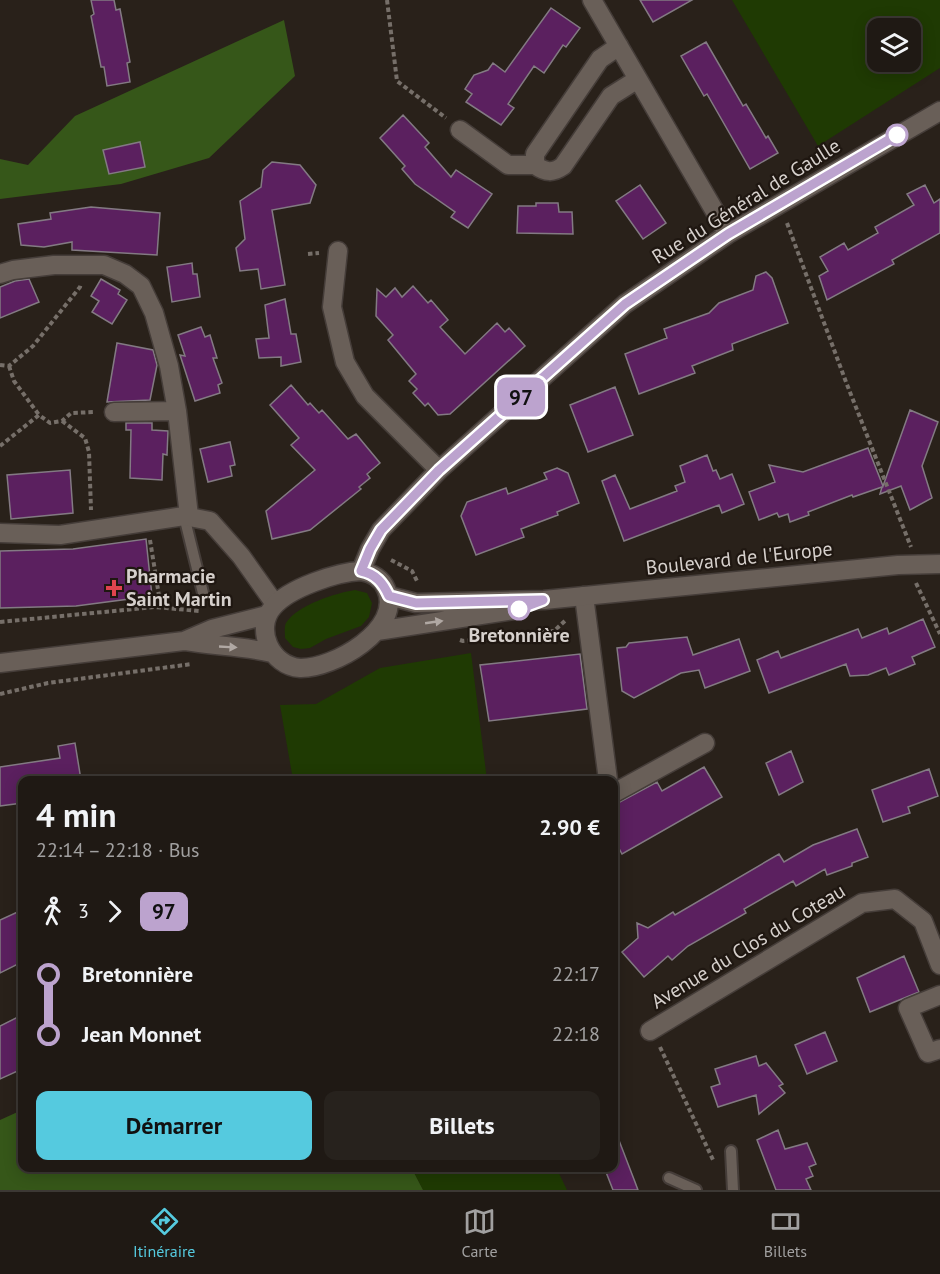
<!DOCTYPE html>
<html lang="fr">
<meta charset="utf-8">
<style>
body{margin:0;font-family:"PT Sans",sans-serif;background:#27221d;color:#f1f3f6;height:100vh;display:flex;flex-direction:column;font-size:22px;white-space:nowrap}
*{box-sizing:border-box;margin:0}
p{font-size:20px;color:#a1a0a0}
.icon{flex:none;width:33px;height:33px;fill:none;stroke:currentColor;stroke-width:2;stroke-linecap:round;stroke-linejoin:round}
.map{position:relative;flex:1;overflow:hidden}
.panel{position:absolute;left:18px;top:776px;width:600px;height:396px;display:flex;flex-direction:column;background:#1f1914;border-radius:12px;box-shadow:0 3px 15px #0003,0 0 0 2px #3c3834}
.panel>*{flex:none}
.badge{padding:0 12px;border-radius:9px;font-size:21px;line-height:39px}
.fabs{position:absolute;left:867px;top:18px;display:grid;gap:12px}
.fabs a{display:grid;place-items:center;width:54px;height:54px;border-radius:12px;background:#1f1914;box-shadow:0 3px 15px #0003,0 0 0 2px #3c3834;font-size:30px}
.map>.badge{position:absolute;translate:-50% -50%;box-shadow:0 0 0 3px #fff}
.legs{display:flex;align-items:center;gap:9px;height:66px;padding:0 18px;font-size:20px}
.legs p{margin-inline-start:auto}
.headline{display:flex;align-items:center;justify-content:space-between;height:102px;padding:0 18px}
h1{font-size:33px;font-weight:700;line-height:45px}
.button{display:flex;gap:12px;margin-top:auto;padding:12px 18px}
.button a{flex:1;height:69px;border-radius:12px;background:#55cadf;color:#111;font-size:24px;font-weight:700;line-height:69px;text-align:center}
.button a+a{background:#27221d;color:#f1f3f6}
ul{padding:0 18px;list-style:none}
li{display:flex;align-items:center;gap:21px;height:60px;font-size:22px}
li i{display:grid;place-items:center;width:9px;height:100%;margin:0 8px;background:currentColor}
li i::after{content:'';width:15px;height:15px;margin:-8px;border:4px solid;border-radius:50%;background:#1f1914}
li p{margin-inline-start:auto}
li:first-child i{background:linear-gradient(#0000 50%,currentColor 0)}
li:last-child i{background:linear-gradient(currentColor 50%,#0000 0)}
.tab-bar{display:flex;justify-content:space-around;align-items:center;height:84px;border-top:2px solid #3c3834;background:#1f1914;font-size:16px;color:#a1a0a0}
.tab-bar a{display:grid;justify-items:center;gap:3px}
.tab-bar .active{color:#55cadf}
.map>svg:first-child{display:block}
.green{fill:#1f3a03;fill-rule:evenodd}
.forest{fill:#365719}
.building{fill:#5b205f;stroke:#837a83;stroke-width:1.5}
.lines{fill:none;stroke-linecap:round;stroke-linejoin:round}
.lane-casing{stroke:#453d39;stroke-width:14}
.street-casing{stroke:#453d39;stroke-width:21}
.secondary-casing{stroke:#453d39;stroke-width:21}
.path{stroke:#766f69;stroke-width:4;stroke-dasharray:4.5 3;stroke-linecap:butt}
.lane{stroke:#695f58;stroke-width:10}
.street{stroke:#695f58;stroke-width:18}
.secondary{stroke:#695f58;stroke-width:18}
.oneway{fill:#b0a8a3}
.line-1-casing{stroke:#fff;stroke-width:14}
.line-1{stroke:#bca3ce;stroke-width:9}
.stop-1-dot{fill:#fff;stroke:#bca3ce;stroke-width:3}
.health-dot{fill:#e0444e;stroke:#1f1711;stroke-width:2}
.labels{text-anchor:middle;dominant-baseline:central;stroke-width:4.5;stroke-linejoin:round;paint-order:stroke}
.street-label{font-size:20px;fill:#d6d0cc;stroke:#1f1711}
.poi-label{font-size:20px;font-weight:bold;fill:#d6d0cc;stroke:#1f1711;text-anchor:start}
.stop-label{font-size:20px;font-weight:bold;fill:#d6d0cc;stroke:#1f1711}
</style>
<div class="map">
<svg width="940" height="1190" viewBox="0 0 940 1190">
<rect width="100%" height="100%" fill="#29211a"/>
<path class="green" d="M732,0H940V68L818,146ZM910,28V62H878V28Z
M355,590L367,593L372,603L369,617L361,626L326,639L310,648L301,649L293,647L285,638C285,633 284,627 286,623C297,605 336,593 355,590Z
M471,653L487,780H293L280,705L316,704L380,668Z
M411,1167H556L567,1190H423Z"/>
<path class="forest" d="M284,20L295,76L209,158L121,184L0,199V159L28,165L75,116Z
M22,1110V1167H411L423,1190H0V1120Z"/>
<path class="building" d="M91,0H114L116,10L120,9L130,62L127,63L130,82L107,86L104,67H101L91,16L94,14Z
M640,0H692L653,22Z
M551,8L580,28L566,47L563,45L544,73L534,66L508,104L514,108L501,125L466,102L472,94L465,89L474,75L488,70L493,63L505,72Z
M706,42L743,106L746,104L766,138L768,136L778,153L750,169L707,94L704,96L681,56Z
M403,115L429,143L425,147L451,177L456,170L492,194L468,228L451,217L455,212L415,184L402,169L405,166L380,138Z
M140,142L145,167L109,174L103,150Z
M272,162L300,165L316,185L310,203L272,210L285,285L261,289L258,269L240,271L236,248L245,239L240,201L261,187L263,170Z
M640,185L666,223L643,239L616,201Z
M925,185L934,203L940,199V233L892,260L894,264L827,300L819,276L828,271L820,257L844,243L848,250L878,233L875,227L914,205L907,194Z
M536,203H558L559,212H572L573,234L517,233L518,206H536Z
M91,207L160,213L157,255L72,250V242L44,247L21,245L18,224L51,219L50,213Z
M192,263L193,274H197L200,297L172,302L167,267Z
M766,272L772,278L788,323L732,344L733,350L692,366L695,373L639,394L625,354L667,338L664,329L709,313L719,303L753,290L756,276Z
M29,279L39,302L0,318V287L15,281Z
M101,279L120,290L118,294L127,300L112,324L92,312L99,301L91,296Z
M413,286L428,303L431,300L448,320L440,327L465,354L497,323L505,332L509,328L525,346L450,414L438,415L428,403L425,406L413,393L417,389L409,381L416,374L388,340L393,335L376,316L377,289L386,297L395,288L402,297Z
M285,299L291,334H296L301,362L281,366V357L259,358L256,339L269,338L265,305Z
M201,327L205,337L210,335L217,358H213L222,383L218,385L220,393L195,401L180,355L185,356L178,335Z
M117,343L153,350L157,365L150,400L107,402Z
M291,385L308,405L310,403L319,413L322,410L348,439L356,434L380,463L367,474L370,478L359,487L361,489L310,530L272,539L266,511L315,470L291,445L299,438L270,405Z
M615,387L633,435L588,452L570,405Z
M910,410L938,422L922,466L932,498L910,510L901,486L880,494L882,487L853,497L852,495L808,512L809,515L790,522L788,514L779,517L777,513L759,520L749,492L775,482L769,465L803,472L868,448L883,486Z
M126,423H152V430L168,431L167,455L163,454L162,480L130,478L131,430H126Z
M230,442L235,465L230,466L232,476L208,482L200,449Z
M707,455L713,471L716,470L720,479L732,474L744,504L722,513L719,505L624,541L602,481L615,475L630,509L677,491L675,486L685,482L680,466Z
M557,468L568,473L579,503L557,512L558,515L521,529L524,537L476,555L461,516L467,502L506,488L508,494L547,479L544,473Z
M70,470L73,513L11,519L7,475Z
M146,539L152,596L76,606L0,608V551L73,549Z
M923,619L935,647L912,657L915,664L889,675L886,668L868,675L850,676L846,664L769,693L757,660L778,651L781,658L858,629L862,638L887,628L889,634Z
M687,637L693,655L739,639L750,671L705,688L699,670L681,673L634,698L622,691L617,648L626,647L629,643Z
M580,654L587,709L489,721L480,665Z
M75,743L81,780H22V803L0,806V767L60,758L58,746Z
M791,751L803,782L779,795L766,763Z
M704,767L722,797L622,854L614,839V805L657,782L662,791Z
M929,769L938,796L908,807L910,813L883,822L872,790Z
M857,829L868,857L852,863V866L827,875L825,869L796,886L793,881L744,909L746,913L688,946L672,960L668,956L644,977L622,952L638,938L637,923L648,928L673,912L675,915L779,854L784,862L813,845Z
M22,910V962L0,973V920Z
M904,956L919,992L870,1012L857,978Z
M22,1015V1069L0,1079V1026Z
M825,1032L837,1061L807,1074L795,1045Z
M756,1056L759,1066L766,1063L783,1084L779,1086L785,1093L759,1114L756,1095L718,1107L711,1087L720,1084L715,1069Z
M615,1130L635,1182L638,1190H613L604,1167H614Z
M778,1130L785,1149L807,1143L816,1164L809,1167L813,1176L806,1179L811,1190H776L757,1140Z"/>
<g class="lines">
<defs>
<path id="lane" d="M184,516L203,593
M731,1151L733,1190
M669,1178L696,1190"/>
<path id="street" d="M592,0L728,234
M619,46L600,59L535,154V165C546,173 553,173 563,166L611,96L638,79
M460,130L508,165H535
M338,251L332,307L345,362L365,396L439,470
M0,274L13,270L54,265H104L125,274L141,286L154,313L169,366L177,411L189,516
M114,412L177,411
M0,533L60,535L184,516L210,521L241,556L275,604
M361,571L370,549L381,530L439,470L625,304L728,234L940,111
M584,596L608,780
M614,793L705,743
M940,995L908,1008L928,1053L940,1049
M650,1031L862,903L895,899L923,921L940,965"/>
<path id="secondary" d="M361,571C372,573 382,579 386,589C404,629 333,669 300,668C271,666 254,629 273,607C289,588 337,572 361,571Z
M389,596L416,603L544,600L898,565L940,564
M377,631L514,610
M184,641C213,646 243,646 272,653
M0,663L184,641L212,629L267,615"/>
</defs>
<use href="#lane" class="lane-casing"/>
<use href="#street" class="street-casing"/>
<use href="#secondary" class="secondary-casing"/>
<path class="path" d="M387,0L397,81L446,118
M787,223L846,382L911,547
M308,254L319,253
M0,365L9,366L33,346L80,287L81,283
M9,366L14,381L39,415
M62,421L85,438L89,452L91,510
M0,446L39,415L50,423L62,421L71,413L95,412
M150,540L160,602
M391,560L412,571L418,583
M916,583L940,634
M0,622L155,607L199,611
M460,640L463,641L554,631L567,619
M0,694L48,683L192,664
M660,1047L714,1162"/>
<use href="#lane" class="lane"/>
<use href="#street" class="street"/>
<use href="#secondary" class="secondary"/>
</g>
<defs><path id="oneway-solid" d="M-6-.8H1V-3.2L6.5 0L1 3.2V.8H-6Z" transform="scale(1.5)"/></defs>
<g class="oneway">
<use href="#oneway-solid" transform="translate(434 622) rotate(-8)"/>
<use href="#oneway-solid" transform="translate(228 647) rotate(3)"/>
</g>
<g class="lines">
<defs>
<path id="line-1" d="M519,609L543,600L416,603L389,596C383,583 376,574 361,571L370,549L381,530L439,470L625,304L728,234L897,135"/>
</defs>
<use href="#line-1" class="line-1-casing"/>
<use href="#line-1" class="line-1"/>
</g>
<g class="stop-1-dot">
<circle cx="897" cy="135" r="10"/>
<circle cx="519" cy="609" r="10"/>
</g>
<path class="health-dot" d="M111 579h6v6h6v6h-6v6h-6v-6h-6v-6h6z"/>
<g class="labels">
<g class="street-label">
<text transform="translate(746 201) rotate(-32)">Rue du Général de Gaulle</text>
<text transform="translate(739 558) rotate(-6)">Boulevard de l'Europe</text>
<text transform="translate(748 946) rotate(-31)">Avenue du Clos du Coteau</text>
</g>
<g class="poi-label">
<text x="126" y="576">Pharmacie<tspan x="126" dy="23">Saint Martin</tspan></text>
</g>
<g class="stop-label">
<text x="519" y="635">Bretonnière</text>
</g>
</g>
</svg>
<div class="fabs">
<a><svg class="icon" aria-label="layers" viewBox="0 0 24 24"><path d="M12 4l9 5-9 5-9-5zM3 14l9 5 9-5"/></svg></a>
</div>
<b class="badge" style="left:521px;top:397px;background:#bca3ce;color:#111">97</b>
<section class="panel">
<div class="headline"><div><h1>4 min</h1><p>22:14 – 22:18 · Bus</p></div><b>2.90 €</b></div>
<div class="legs"><svg class="icon" aria-label="walk" viewBox="0 0 24 24"><circle cx="13" cy="4" r="2"/><path d="M13 8l-2 6 4 7M11 14l-3 7M7 12l3-4h3l4 4"/></svg>3<svg class="icon" aria-label="forward" viewBox="0 0 24 24"><path d="M9 5l7 7-7 7"/></svg><b class="badge" style="background:#bca3ce;color:#111">97</b></div>
<ul>
<li><i style="color:#bca3ce"></i><b>Bretonnière</b><p>22:17</p></li>
<li><i style="color:#bca3ce"></i><b>Jean Monnet</b><p>22:18</p></li>
</ul>
<div class="button"><a>Démarrer</a><a>Billets</a></div>
</section>
</div>
<nav class="tab-bar">
<a class="active"><svg class="icon" aria-label="directions" viewBox="0 0 24 24"><path d="M12 3l9 9-9 9-9-9zM9 14v-3h6M13 9l2 2-2 2"/></svg>Itinéraire</a>
<a><svg class="icon" aria-label="map" viewBox="0 0 24 24"><path d="M3 6l6-2 6 2 6-2v14l-6 2-6-2-6 2zM9 4v14M15 6v14"/></svg>Carte</a>
<a><svg class="icon" aria-label="tickets" viewBox="0 0 24 24"><path d="M3 7h18v10H3zM15 7v10"/></svg>Billets</a>
</nav>
